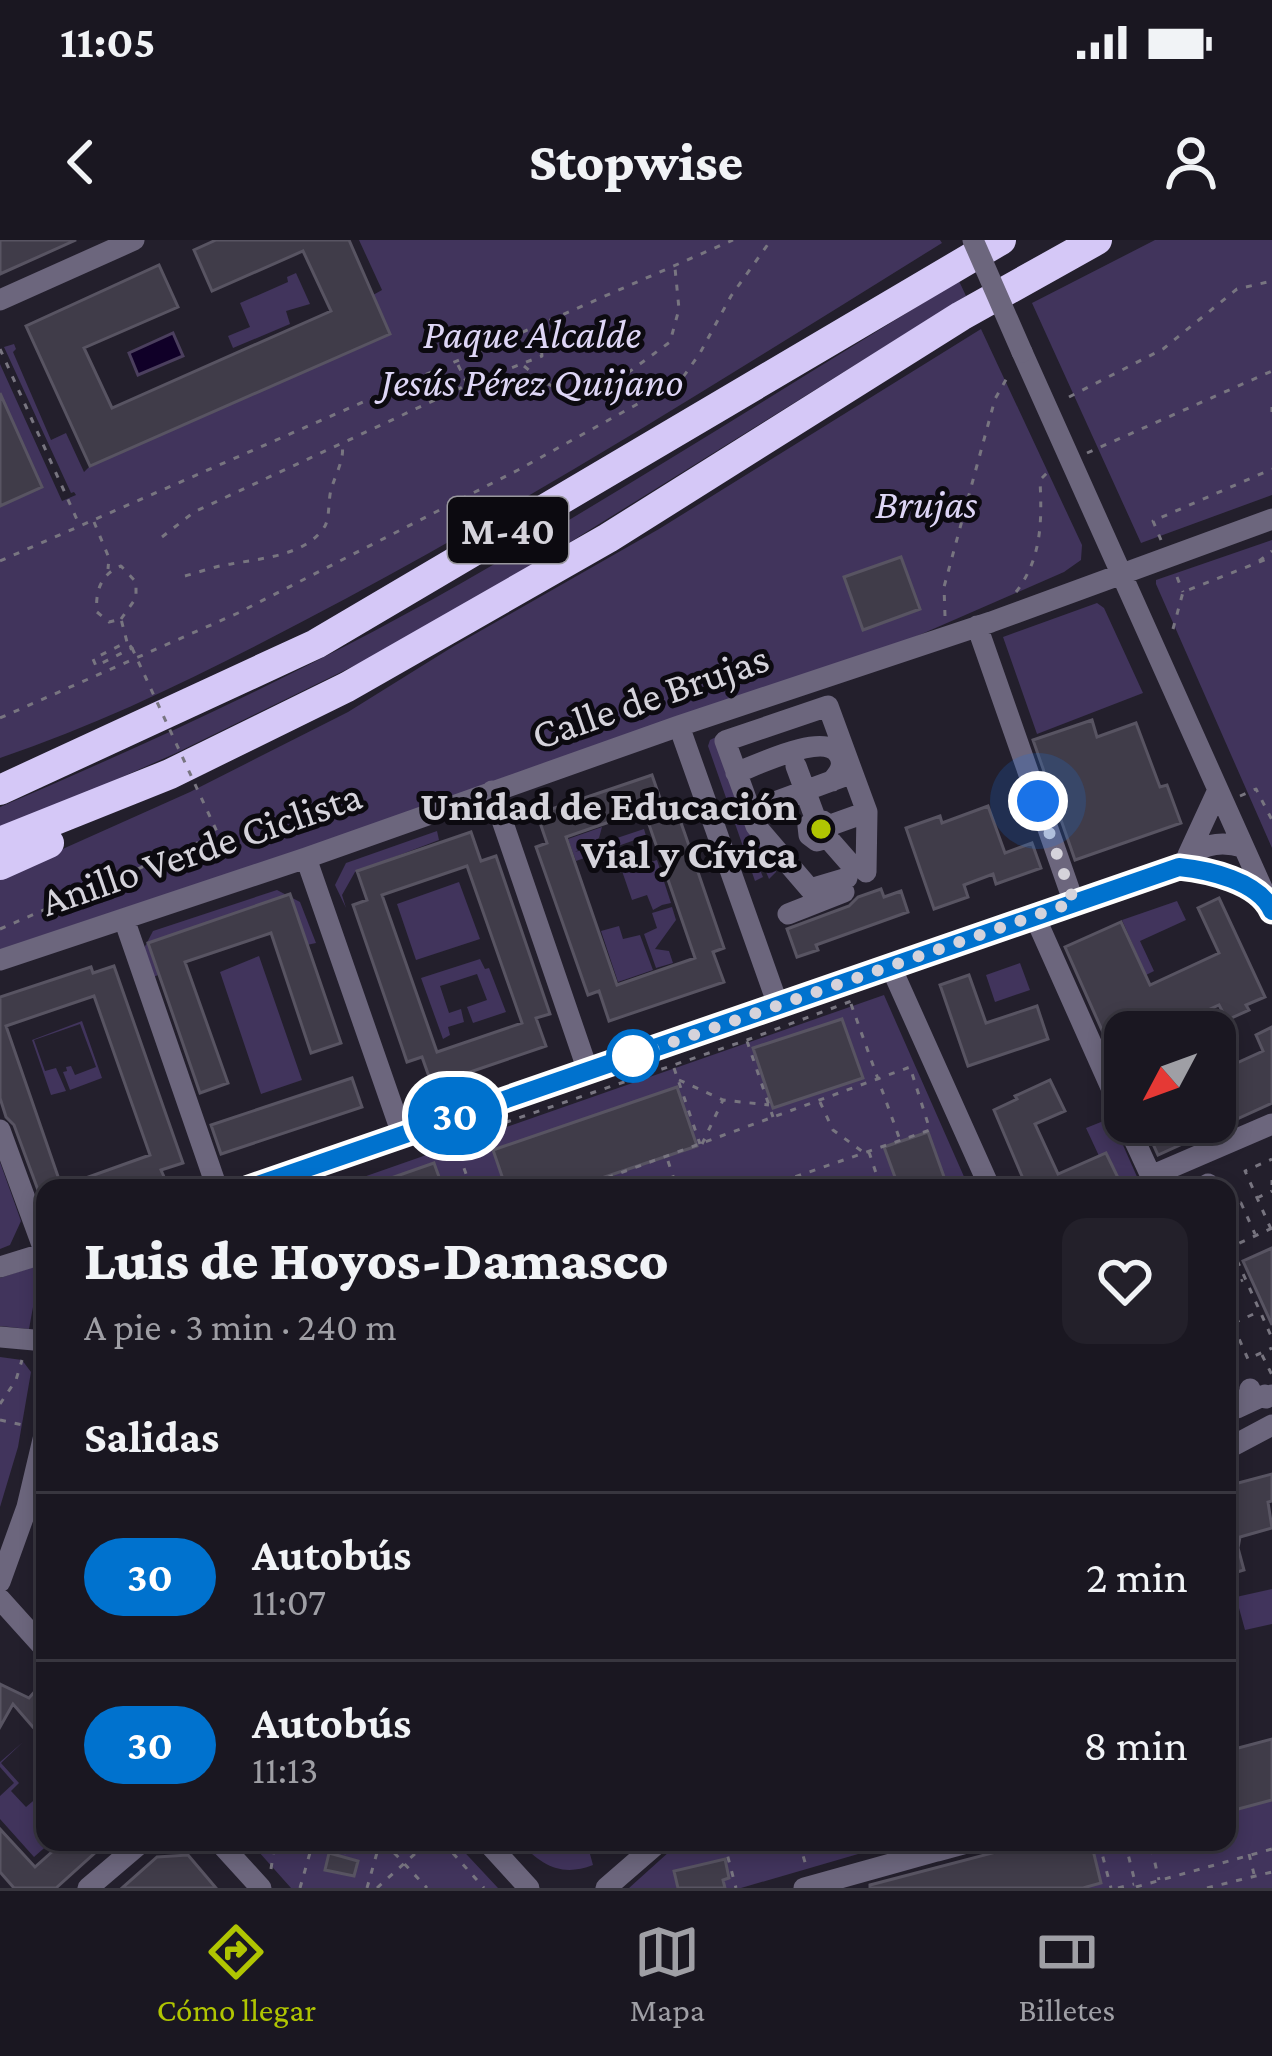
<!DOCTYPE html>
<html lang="es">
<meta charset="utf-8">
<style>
body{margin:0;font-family:"Crimson Pro",serif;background:#23202a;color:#f1f3f6;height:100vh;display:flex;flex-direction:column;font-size:45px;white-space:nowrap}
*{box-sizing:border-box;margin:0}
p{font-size:39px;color:#9f9fa5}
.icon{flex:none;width:66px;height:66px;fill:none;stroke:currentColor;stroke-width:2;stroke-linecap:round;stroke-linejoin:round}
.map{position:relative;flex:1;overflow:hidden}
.sheet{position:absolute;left:36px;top:939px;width:1200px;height:672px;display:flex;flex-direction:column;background:#1a1721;border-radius:24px;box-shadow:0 6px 18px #0003,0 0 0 3px #38363f}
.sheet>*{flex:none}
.badge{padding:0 24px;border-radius:39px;font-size:42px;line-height:78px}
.needle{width:78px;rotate:229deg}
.buttons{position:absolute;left:1104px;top:771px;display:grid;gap:24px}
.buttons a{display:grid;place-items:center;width:132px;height:132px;border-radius:24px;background:#1a1721;box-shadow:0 6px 18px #0003,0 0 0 3px #38363f;font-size:60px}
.you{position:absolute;width:60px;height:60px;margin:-30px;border:9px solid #fff;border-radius:50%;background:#1a73e8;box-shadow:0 0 0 18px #1a73e833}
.map>.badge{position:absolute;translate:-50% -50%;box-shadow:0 0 0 6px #fff}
h2{padding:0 48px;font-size:45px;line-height:108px}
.round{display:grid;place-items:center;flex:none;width:126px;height:126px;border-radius:24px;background:#23202a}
.overview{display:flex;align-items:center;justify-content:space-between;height:204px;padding:0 48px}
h1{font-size:57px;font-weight:800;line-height:90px}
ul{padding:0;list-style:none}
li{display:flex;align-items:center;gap:36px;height:168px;padding:0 48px;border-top:3px solid #38363f}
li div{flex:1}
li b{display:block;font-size:45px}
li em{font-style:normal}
li .badge{min-width:132px;font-weight:700;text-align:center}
.status{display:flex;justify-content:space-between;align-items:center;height:84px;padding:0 60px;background:#1a1721;direction:ltr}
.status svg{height:33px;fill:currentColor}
header{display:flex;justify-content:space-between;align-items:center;height:156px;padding:0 48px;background:#1a1721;font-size:54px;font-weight:800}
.menu{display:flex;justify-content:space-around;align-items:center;height:168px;border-top:3px solid #38363f;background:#1a1721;font-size:33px;color:#9f9fa5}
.menu a{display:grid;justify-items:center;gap:6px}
.menu .active{color:#b0c502}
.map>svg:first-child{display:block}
.green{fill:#41345c}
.water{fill:#100028;stroke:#4b3f5e;stroke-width:3}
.building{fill:#403c49;stroke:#585462;stroke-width:3;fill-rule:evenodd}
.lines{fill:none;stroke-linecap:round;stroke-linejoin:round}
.path{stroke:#787580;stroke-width:3;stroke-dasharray:6 9;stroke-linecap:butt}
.minor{stroke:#6c667d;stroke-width:21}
.highway{stroke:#d5c8f7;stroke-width:30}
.path-bridge{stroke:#787580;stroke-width:3;stroke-dasharray:6 9;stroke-linecap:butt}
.minor-bridge{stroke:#6c667d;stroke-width:21}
.line-casing{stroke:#fff;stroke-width:27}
.line{stroke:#0072ce;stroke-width:18}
.walk{stroke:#d5d3db;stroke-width:12;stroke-dasharray:0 21.6}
.poi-dot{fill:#b0c502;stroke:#0c0a10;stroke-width:4.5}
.stop-dot{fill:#fff;stroke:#0072ce;stroke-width:6}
.labels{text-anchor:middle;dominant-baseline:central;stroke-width:10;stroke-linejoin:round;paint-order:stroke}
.shield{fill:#0c0a10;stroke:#99979e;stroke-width:3}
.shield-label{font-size:39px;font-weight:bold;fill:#d5d3db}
.park-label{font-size:42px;font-style:italic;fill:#ded6f6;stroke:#0c0a10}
.street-label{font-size:42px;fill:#d5d3db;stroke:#0c0a10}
.poi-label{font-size:42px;font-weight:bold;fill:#d5d3db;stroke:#0c0a10;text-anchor:end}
</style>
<div class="status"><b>11:05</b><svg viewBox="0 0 49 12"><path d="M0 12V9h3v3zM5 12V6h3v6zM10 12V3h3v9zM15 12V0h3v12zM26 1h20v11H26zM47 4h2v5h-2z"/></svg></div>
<header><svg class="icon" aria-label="back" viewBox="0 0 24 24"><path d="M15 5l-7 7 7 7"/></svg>Stopwise<svg class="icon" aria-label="person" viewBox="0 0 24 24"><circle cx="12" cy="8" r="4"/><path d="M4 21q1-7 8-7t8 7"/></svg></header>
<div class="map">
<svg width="1272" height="1648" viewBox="0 0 1272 1648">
<rect width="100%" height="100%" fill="#231f2c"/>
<path class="green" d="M359,0H940L942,3C745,125 550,249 347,358C234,418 121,477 0,518V266L42,247L0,153V124L62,261L76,255L74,252L71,253L4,107L14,104L16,109L13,112L51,200L66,193L84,232L90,226L390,94L373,55L382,50Z
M1155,0H1272V255L1141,303L1032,63Z
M296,33L310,64L286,71L290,84L233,108L228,96L250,87L240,63L288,42L287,37Z
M959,41L966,56L522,332L374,416L174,514L0,591V567C168,495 334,418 491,326C649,234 803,136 959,41Z
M981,89L1082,305L1081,320L1064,332L885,410L0,716V637L190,552L348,472L454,406L659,289Z
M1272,300V608L1156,344V340Z
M1097,363L1104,368L1143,453L1037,494L1003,397Z
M718,496L777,626L776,632L769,639L752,599L748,601L763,637L755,641L708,506L710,500Z
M602,587L599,598L575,612L644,589L646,596L576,621L568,599Z
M437,591L439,600L355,632L342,655L346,668L335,645L346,623Z
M657,620L671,663L662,665L653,670L647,655L632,660L622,631Z
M459,642L480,699L416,720L397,664Z
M277,650L300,662L316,703L307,705L295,669L275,659L161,698L153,718L158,735L149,739L140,716L153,691Z
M1177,661L1186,680L1140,701L1154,731L1146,735L1122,680Z
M672,667L676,680L655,709L669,711L673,723L656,728L644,694L657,688L652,673Z
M619,686L623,699L640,695L653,730L618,742L601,691Z
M259,716L302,840L261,854L220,732Z
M480,719L485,729L489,728L506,772L473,783L467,767L487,760L477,734L440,746L449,773L461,769L464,782L448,787L450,795L443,799L421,738Z
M1020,723L1030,750L995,762L986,735Z
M884,755L969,948H332Z
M82,781L102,838L70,850L63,832L67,831L66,827L71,826L75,835L96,827L80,784L34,800L45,831L56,828L66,851L51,855L32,800Z
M1111,878L1142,948H1123L1107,913L1099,916L1086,888Z
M0,922L21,981L10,1005L0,1009Z
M45,1023V1037L35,1056L29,1089L0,1086V1038Z
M0,1117L22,1120L31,1132L18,1207L0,1267Z
M1272,1349V1384L1245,1390L1236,1357Z
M23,1502L1,1523L19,1543L11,1551L26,1567L45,1551V1602H51L34,1617L0,1579V1556L14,1543L0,1527V1522Z
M1272,1560V1648H879L990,1618L987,1609L999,1606L998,1602H1227V1572Z
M250,1602H455L498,1648H291Z
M520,1602H605L590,1614L593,1625C562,1637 542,1626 520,1602Z
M680,1602H928L893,1619L889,1605L741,1648H629Z"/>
<path class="water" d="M173,93L183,116L138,135L129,113Z"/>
<path class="building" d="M0,0H76L0,34Z
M216,0H349L390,94L90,226L26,86L159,25L178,67L84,108L112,168L331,71L303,11L212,51L194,10Z
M0,153L42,247L0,266Z
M901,317L920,369L863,390L844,337Z
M1092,480L1097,497L1136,483L1160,547L1167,545L1181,583L1075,620L1033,500Z
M652,535L662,564L673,560L686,597L724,708L713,712L724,742L609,781L599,751L588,755L536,607L547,603L537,574ZM644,570L695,718L617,745L566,597Z
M988,566L1005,613L1032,603L1041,628L996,644L993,634L964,645L968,657L934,669L906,588L940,576L942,583Z
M471,592L481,621L496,616L550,774L536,778L546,806L432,845L422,817L407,822L403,810L353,665L367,660L357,631ZM467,626L522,783L437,812L382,655Z
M881,649L884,657L901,651L908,672L816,705L818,710L797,717L787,689L849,666L858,657Z
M290,654L341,803L311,813L271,693L185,722L228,843L200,853L148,703Z
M1219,658L1265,757L1246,765L1249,770L1227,780L1219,765L1167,789L1168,792H1125V842L1065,707L1121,682L1150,745L1219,713L1198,668Z
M114,726L183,923L161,930L165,939L138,948H63V946L150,915L94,756L6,786L62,948H45V969L14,885L6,877L0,858V757L91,727L93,733Z
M969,735L986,783L1037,766L1048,799L968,826L940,745Z
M842,779L863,838L773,868L753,808Z
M1272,787V863L1158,915L1143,882H1215V833L1263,811L1256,795Z
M352,838L362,867L221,914L211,885Z
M1050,840L1065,871L1035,884L1058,934L1106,913L1123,948H1027L994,870L1017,859L1015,856Z
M677,847L697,906L572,948H506L493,910Z
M928,892L948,948H899L884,907Z
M434,923L443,948H368V946Z
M1272,1008V1085L1243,1021Z
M1272,1234V1261L1268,1262L1272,1288L1240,1297L1238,1308L1244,1330L1227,1335V1246Z
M0,1444L29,1458L37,1449L45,1459V1501L13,1464L0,1487Z
M1272,1499V1560L1227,1572V1511Z
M0,1589L35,1627L63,1602H107L56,1648H14L0,1632Z
M1034,1602H1091L1101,1643L1083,1648H870V1645Z
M329,1613L358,1621L354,1636L325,1630Z
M188,1615L216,1648H122L157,1617Z
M725,1619L729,1638L723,1640L725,1648H678L674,1631Z"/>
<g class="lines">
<path class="path" d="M0,109L79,284
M458,125L467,143
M524,126L542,141L578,159L618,140L670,102L679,69L675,28
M1069,157L1163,109L1237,49L1272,41
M1272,167V172
M1087,213L1272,131
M94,282L109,318L108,329
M162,297L194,272L467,145L542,116L539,89
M1161,300L1153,281L1272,229
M0,321L733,0
M1259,321L1272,311
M185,336C200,332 215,326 231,324C262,318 306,316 325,286C330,276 328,261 331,250C335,235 345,219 342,205
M1177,337L1183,352
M1016,352C1042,318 1042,281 1040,240L1051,229
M945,376L944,347L995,159L1008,136
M121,379L136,358V342L121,326C101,334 95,351 97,372L109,382L121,379L127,402L93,419L96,426L132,408L127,402
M1173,389L1183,352L1272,317
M0,478L238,373L518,230L681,140L700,113L731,56L771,0
M1240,556L1256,549L1272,580
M0,689L218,594
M851,764L900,900
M747,801L773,877
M674,828L700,904
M679,840L723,860L769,865
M820,862L833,890L863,912
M702,904L723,860
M869,912L881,948
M668,921L677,948
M1272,940V945
M471,948L454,900L747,800L857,759
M579,948L910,827L930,890L763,948
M1257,958L1272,951
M1227,969L1241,963L1255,994
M1272,988L1231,1007L1272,1098
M1271,989L1245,931L1272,919
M1227,991L1234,1006
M1227,1047L1243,1040
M1227,1072L1248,1119L1272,1108
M1234,1083L1258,1072
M1262,1115L1272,1135
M0,1164L16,1140L22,1120
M0,1180L27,1186
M384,1602L427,1648
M443,1602L484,1648
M724,1602L736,1648
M799,1602L807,1629
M1099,1602L1111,1648
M1125,1602L1136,1646
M1127,1608L1150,1602L1159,1640
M991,1610L1023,1602
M344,1614L347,1602
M1249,1614L1254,1634
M271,1629L275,1602
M1136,1647L1272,1609
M300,1648L313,1602
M367,1648L380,1602
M377,1648L428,1602
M1118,1648L1134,1644
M1207,1648L1272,1632"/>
<path class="minor" d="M0,60L134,0
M1022,112L1267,659
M977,386L1074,663
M679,486L778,765
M796,526L816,580
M736,533C757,525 825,491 839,515C845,525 839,533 832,541
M492,551L588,831
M750,571L845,536
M828,586V593L824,599L817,601L809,595L808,586L813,581H823L828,586L867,572
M826,596L854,628
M1188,615L1218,550
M306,618L402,894
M1179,627C1196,605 1217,600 1243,607
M847,638L810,649L756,586L725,501L828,466L867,572L866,632
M788,674L844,652
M1035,677L1125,879
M124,679L217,948
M0,720L306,618L679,486L991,382L1272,279
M890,725L990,948
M1126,882L1151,936L1272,884
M0,890L45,1013
M249,948L1179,627C1212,630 1240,642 1268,660
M1201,948L1208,944L1210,948
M0,1027L45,1013
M0,1097L45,1101
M1250,1149L1252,1155L1235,1163L1237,1168L1265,1155L1266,1158L1272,1155
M1227,1209L1272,1185
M0,1342L27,1267L45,1191
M0,1359L45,1409
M219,1602L261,1648
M487,1602L529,1648
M935,1602L937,1611L970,1602
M88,1648L142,1602
M606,1648L659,1602
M804,1648L937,1611"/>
<path class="highway" d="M0,550L316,404L1001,0
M0,602L170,534L347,447L608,298L961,76L1097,0
M0,625L49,603"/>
<path class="path-bridge" d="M132,408L218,594"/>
<path class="minor-bridge" d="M973,0L1022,112"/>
</g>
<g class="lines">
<defs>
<path id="line" d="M249,948L1179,627C1208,630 1259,641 1272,671"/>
</defs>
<use href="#line" class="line-casing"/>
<use href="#line" class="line"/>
<path class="walk" d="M633,816L1074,662L1038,561"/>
</g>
<circle class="poi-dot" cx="821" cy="589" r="12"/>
<circle class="stop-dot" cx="633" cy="816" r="24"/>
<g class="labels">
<rect class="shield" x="448" y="257" width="120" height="66" rx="9"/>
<g class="shield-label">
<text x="508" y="290">M-40</text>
</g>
<g class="park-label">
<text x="532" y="93">Paque Alcalde<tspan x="532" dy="48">Jesús Pérez Quijano</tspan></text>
<text x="926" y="263">Brujas</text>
</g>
<g class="street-label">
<text transform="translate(650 456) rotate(-19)">Calle de Brujas</text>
<text transform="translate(201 608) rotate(-19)">Anillo Verde Ciclista</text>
</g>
<g class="poi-label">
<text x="797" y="565">Unidad de Educación<tspan x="797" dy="48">Vial y Cívica</tspan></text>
</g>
</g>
</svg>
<div class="buttons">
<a><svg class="needle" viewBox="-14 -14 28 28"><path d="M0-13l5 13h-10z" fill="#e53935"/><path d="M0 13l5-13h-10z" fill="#9f9fa5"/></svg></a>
</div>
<div class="you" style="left:1038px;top:561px"></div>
<b class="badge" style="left:455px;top:876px;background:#0072ce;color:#fff">30</b>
<section class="sheet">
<div class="overview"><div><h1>Luis de Hoyos-Damasco</h1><p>A pie · 3 min · 240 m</p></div><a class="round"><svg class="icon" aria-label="heart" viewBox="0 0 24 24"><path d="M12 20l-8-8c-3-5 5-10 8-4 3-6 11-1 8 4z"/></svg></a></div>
<h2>Salidas</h2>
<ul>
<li><span class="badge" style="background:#0072ce;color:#fff">30</span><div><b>Autobús</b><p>11:07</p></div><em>2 min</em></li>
<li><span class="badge" style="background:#0072ce;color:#fff">30</span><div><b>Autobús</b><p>11:13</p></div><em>8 min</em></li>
</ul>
</section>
</div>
<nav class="menu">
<a class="active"><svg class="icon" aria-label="directions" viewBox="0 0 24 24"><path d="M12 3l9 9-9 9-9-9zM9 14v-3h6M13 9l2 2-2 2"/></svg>Cómo llegar</a>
<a><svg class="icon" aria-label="map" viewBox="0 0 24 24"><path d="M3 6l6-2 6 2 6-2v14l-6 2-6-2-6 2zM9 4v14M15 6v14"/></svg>Mapa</a>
<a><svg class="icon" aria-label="tickets" viewBox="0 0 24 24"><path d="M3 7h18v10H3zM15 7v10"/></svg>Billetes</a>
</nav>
